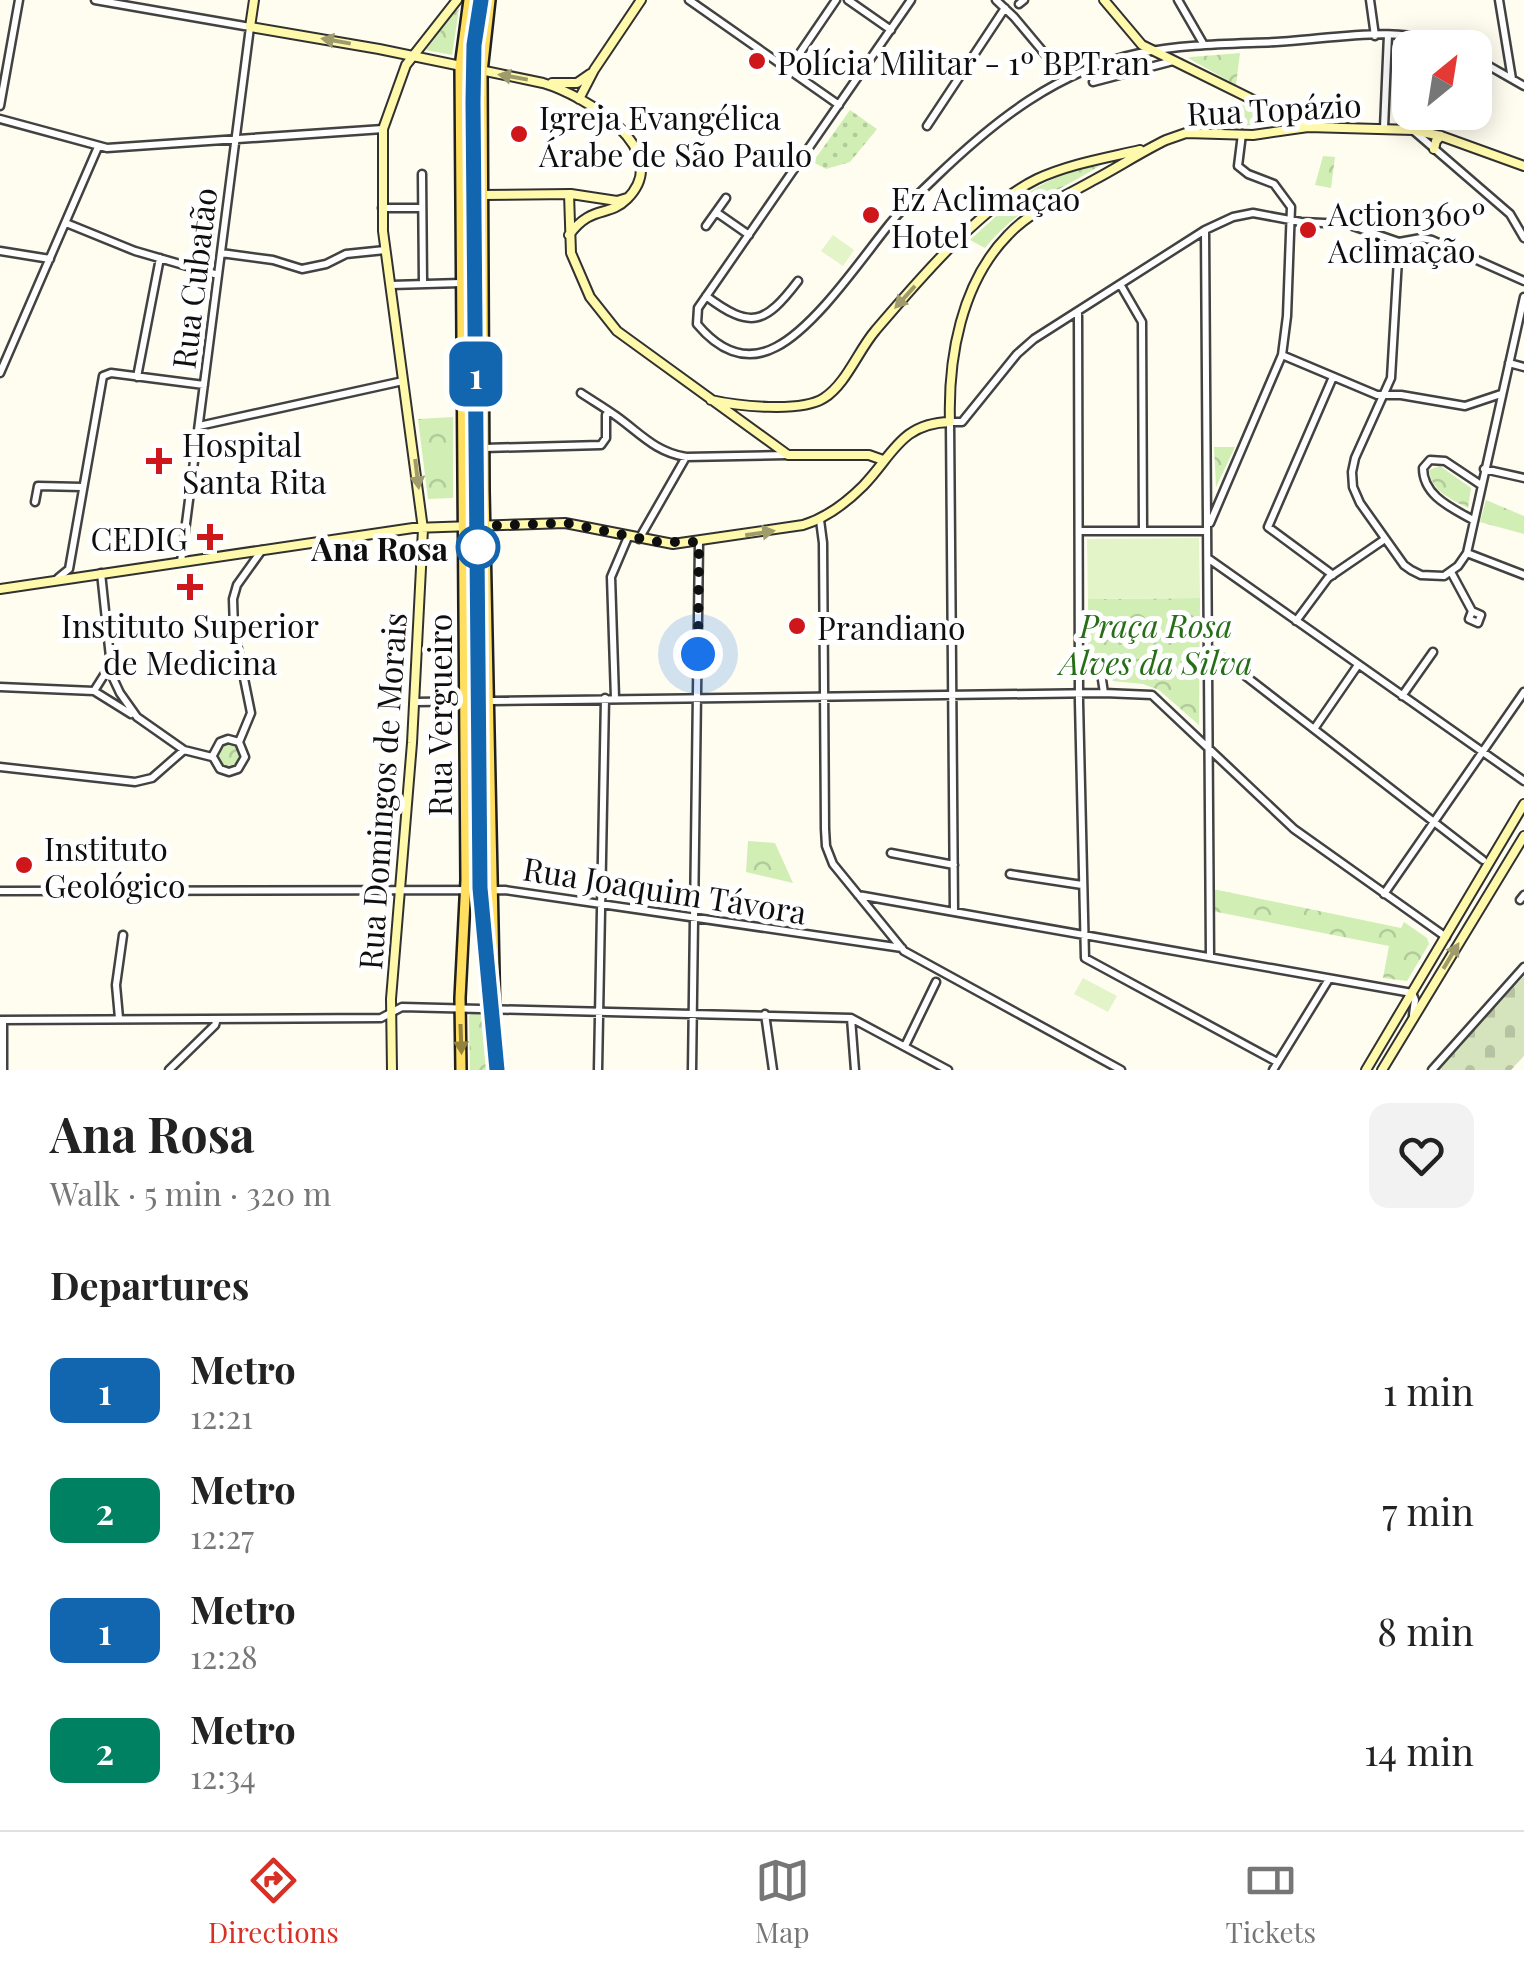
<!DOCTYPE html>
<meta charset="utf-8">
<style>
body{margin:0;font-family:"Playfair Display",serif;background:#f2f2f2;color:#222;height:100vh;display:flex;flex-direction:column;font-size:38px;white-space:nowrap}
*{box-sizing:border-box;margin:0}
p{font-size:32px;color:#767676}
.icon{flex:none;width:55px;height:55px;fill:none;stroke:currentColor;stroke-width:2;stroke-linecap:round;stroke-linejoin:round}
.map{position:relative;height:1070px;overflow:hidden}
.drawer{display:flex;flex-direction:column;background:#fff;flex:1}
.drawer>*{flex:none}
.badge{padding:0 20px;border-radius:15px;font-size:35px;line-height:65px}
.needle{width:65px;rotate:30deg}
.controls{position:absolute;left:1392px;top:30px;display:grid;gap:20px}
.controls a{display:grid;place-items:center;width:100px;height:100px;border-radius:20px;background:#fff;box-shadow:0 5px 25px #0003;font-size:50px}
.you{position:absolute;width:50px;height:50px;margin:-25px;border:8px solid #fff;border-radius:50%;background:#1a73e8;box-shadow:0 0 0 15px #1a73e833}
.map>.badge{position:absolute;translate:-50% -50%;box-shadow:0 0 0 5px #fff}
h2{padding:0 50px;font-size:38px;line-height:90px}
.round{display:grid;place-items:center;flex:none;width:105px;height:105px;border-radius:20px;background:#f2f2f2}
.overview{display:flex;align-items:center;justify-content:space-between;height:170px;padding:0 50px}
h1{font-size:48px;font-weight:700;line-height:75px}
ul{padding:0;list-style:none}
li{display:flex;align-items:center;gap:30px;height:120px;padding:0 50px}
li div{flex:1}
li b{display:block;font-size:38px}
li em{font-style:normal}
li .badge{min-width:110px;font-weight:700;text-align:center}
.dock{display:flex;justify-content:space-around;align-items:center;height:140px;border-top:2px solid #e0e0e0;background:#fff;font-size:28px;color:#767676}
.dock a{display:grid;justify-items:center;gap:5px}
.dock .active{color:#d93025}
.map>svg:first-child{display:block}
.grass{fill:url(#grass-dots)}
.cemetery{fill:url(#cemetery-stones)}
.park{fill:url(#park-crowns)}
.pitch{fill:#e3f4c8}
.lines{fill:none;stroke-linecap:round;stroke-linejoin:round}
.street-casing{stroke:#424242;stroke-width:11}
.secondary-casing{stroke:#313131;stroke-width:12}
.primary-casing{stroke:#202020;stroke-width:14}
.street{stroke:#fff;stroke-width:6}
.secondary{stroke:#fff9ab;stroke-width:8}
.primary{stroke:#ffde60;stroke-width:9}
.oneway{fill:#9f9b6d}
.oneway2{fill:#93813c}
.line-casing{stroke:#fff;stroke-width:22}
.line{stroke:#1266af;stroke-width:15}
.walk{stroke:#0f0f0f;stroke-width:10;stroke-dasharray:0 18}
.poi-dot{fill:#ce171a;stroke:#fff;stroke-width:4}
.stop-dot{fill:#fff;stroke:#1266af;stroke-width:5}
.labels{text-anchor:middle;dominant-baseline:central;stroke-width:10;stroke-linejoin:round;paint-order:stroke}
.poi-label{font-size:32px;fill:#0f0f0f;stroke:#fff;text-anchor:start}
.street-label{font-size:32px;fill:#0f0f0f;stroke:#fff}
.stop-label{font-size:32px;font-weight:bold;fill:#0f0f0f;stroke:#fff;text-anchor:end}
.park-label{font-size:32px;font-style:italic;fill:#266e17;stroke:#fff}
</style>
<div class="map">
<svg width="1524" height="1070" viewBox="0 0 1524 1070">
<defs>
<pattern id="grass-dots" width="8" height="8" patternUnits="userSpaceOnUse" patternTransform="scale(2.5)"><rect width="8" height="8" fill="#d1eeb5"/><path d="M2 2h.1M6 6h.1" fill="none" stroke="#b2cb9a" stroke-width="1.8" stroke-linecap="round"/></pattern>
<pattern id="cemetery-stones" width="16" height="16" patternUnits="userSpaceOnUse" patternTransform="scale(2.5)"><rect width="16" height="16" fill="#d6e4be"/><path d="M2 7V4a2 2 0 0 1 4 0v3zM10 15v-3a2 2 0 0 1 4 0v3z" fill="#b6c2a2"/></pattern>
<pattern id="park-crowns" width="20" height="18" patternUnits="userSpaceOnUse" patternTransform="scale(2.5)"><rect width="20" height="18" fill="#d1eeb5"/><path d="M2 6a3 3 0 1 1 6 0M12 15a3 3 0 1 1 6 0" fill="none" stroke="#b2cb9a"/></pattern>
</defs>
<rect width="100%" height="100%" fill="#fffdf0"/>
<path class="grass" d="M850,110L877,129L850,162L826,169L813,162Z"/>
<path class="cemetery" d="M1524,976V1056L1511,1070H1436Z"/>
<path class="park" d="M459,9L452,55L426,50L455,12Z
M1240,53L1236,85L1188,58L1191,57Z
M1237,102L1281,124L1234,126Z
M1323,156L1335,157L1331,188L1315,185Z
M1101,165C1060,190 1015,209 985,248L970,240C1008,204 1048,172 1101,165Z
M453,417V498L428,499L418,419Z
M1214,447H1235L1216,487Z
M1440,466L1471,488L1468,508C1451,499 1431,491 1429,470Z
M1486,500L1524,516V534L1480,522Z
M1200,598L1199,725L1159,690L1143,684L1113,681L1106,666L1088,656V599Z
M218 755a11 11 0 1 1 22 0a11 11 0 1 1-22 0Z
M748,841L775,843L793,883L746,872Z
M1213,889L1401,928L1404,922L1427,938L1429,944L1407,981L1383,978L1389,946L1212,911Z
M472,1013H483L486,1018L488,1070H470L469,1016Z"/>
<path class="pitch" d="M833,235L854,250L843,266L821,251Z
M1199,538L1200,598L1088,599L1087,539Z
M1093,622H1118V640H1093Z
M1083,978L1117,996L1108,1012L1074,994Z"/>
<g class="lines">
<defs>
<path id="street" d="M95,0L250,27L181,562
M689,0L839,105
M848,0L891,30
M911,0L698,308L697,324C717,348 744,364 776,347C815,327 860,261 888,226C902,208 920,193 936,177C994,121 1058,70 1140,53C1184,44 1231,44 1276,42C1333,39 1402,23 1455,48
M996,0L1014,17L1066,79
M1178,0L1204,45
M1370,0L1375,36
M1499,0L1512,79
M1019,4L1024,0
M1475,58L1524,86
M789,69L836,0
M1093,82L1173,61
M0,106L19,0
M0,119L107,148L383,129
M927,126L1005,8
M1384,128L1388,35
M1415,132L1510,214L1524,238
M422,174L423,283
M382,208H422
M716,212L749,235
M66,223L135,251L218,275
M706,226L726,198
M1205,231L1210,957
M1399,242L1391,378L1355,458L1352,472L1353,487L1360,503L1404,565L1411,570L1421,575L1444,576L1458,566L1467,553L1524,297
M0,251L50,259
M221,253L273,260L302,269L326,264L346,254L385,250
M1120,284L1142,322L1143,531
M391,285L461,283
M706,296C751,330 765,324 798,281
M1078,311L1079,702L1085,958L1277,1062
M1282,355L1377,395H1401L1465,406L1501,394
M1509,363L1524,367
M0,373L98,147
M137,377L160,258
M581,393C593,401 605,408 616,416C640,433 655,452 686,457L788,455
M199,426L403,381
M484,448L601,445L606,438V415L610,412
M1484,469L1524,478
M35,502L38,486L82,487
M820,520L823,543L825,829L826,846L833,864L904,951L1121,1070
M1473,520C1452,508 1423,496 1423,468L1430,460L1445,461L1481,485
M1210,523L1282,355L1287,316L1291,207L1274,184L1248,174L1238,166L1242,134
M1079,531H1207
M639,539L686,457
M1467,553L1524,575
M1209,559L1524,781
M1451,572L1472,611L1481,615L1478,623
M101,573L112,676L120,693L137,717L184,750L212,757
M1333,575L1268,527L1333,377
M58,578L69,569L103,376L111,373L204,385
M1472,611L1469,619L1478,623
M1296,621L1328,578L1385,539
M1208,647L1483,860
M1079,668L1101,673L1104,693
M0,687L94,691
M94,691L131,714
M94,691L111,664
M1402,696L1433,652
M615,698L611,577L628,537
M415,702L1104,693L1152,695L1294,829L1446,937
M1314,729L1358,665
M239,742L251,713L234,629L233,599L237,585L262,550
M212,757L220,742L228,739L239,742
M213,757L220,769L229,772L238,769L245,757L239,742
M0,767L135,782L152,778L184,750
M891,853L954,865
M1010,874L1082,885
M0,891L505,890L902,948
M1384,894L1524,692
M858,895L1412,993L1415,1000L1413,1015
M1520,900L1524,895
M954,912L950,422H962L1017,354L1034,339L1205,230L1233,217L1253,213L1301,222L1347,224L1399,242L1421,238L1432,240L1524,281
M765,1014L773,1070
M119,1018L116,985L123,935
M851,1018L855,1070
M0,1020L381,1018L402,1007L851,1018L948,1070
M3,1020V1070
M905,1046L936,982
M169,1070L215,1025L217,1019
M598,1070L605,698
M692,1070L699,542
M1273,1070L1329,979
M1432,1070L1524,967"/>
<path id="secondary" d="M254,0L250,27L379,49L543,83C584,95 676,150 627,199C608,218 592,204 569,235
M1104,0L1142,45L1308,127
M552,83H577L590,74
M579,99L594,70L641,0
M1434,149L1436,141L1441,136
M569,194L571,253L590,297L617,331L788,455H869L883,460
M482,195L571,194L617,201L627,198
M711,400C737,406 801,413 824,398C846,384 858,351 875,331C916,283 980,207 1037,179C1069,164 1106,158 1140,150
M0,589L413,528L565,523L673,544L803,525C826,518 846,503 863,486C893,455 901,423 950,422C948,358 961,283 1008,235C1030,211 1064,197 1092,181C1117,168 1141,152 1166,140L1186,133L1253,135L1308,127L1413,130L1441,136L1524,166
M392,1070L391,999L412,743L423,529L383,231V129L406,65L457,0
M1366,1070L1524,804
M1382,1070L1524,836"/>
<path id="primary" d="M490,0L482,72L484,490L496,1070
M461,1070L460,998L466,880L460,67L469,0"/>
</defs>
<use href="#street" class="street-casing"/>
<use href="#secondary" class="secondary-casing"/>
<use href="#primary" class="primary-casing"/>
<use href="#street" class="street"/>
<use href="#secondary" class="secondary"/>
<use href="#primary" class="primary"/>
</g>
<defs><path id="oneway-solid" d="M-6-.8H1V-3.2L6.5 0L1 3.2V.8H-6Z" transform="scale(2.5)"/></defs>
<g class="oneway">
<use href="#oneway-solid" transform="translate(336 41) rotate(-170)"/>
<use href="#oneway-solid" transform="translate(513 77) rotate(-170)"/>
<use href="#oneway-solid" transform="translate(905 297) rotate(132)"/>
<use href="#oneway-solid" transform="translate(417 474) rotate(83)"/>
<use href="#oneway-solid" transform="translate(760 533) rotate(-9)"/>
<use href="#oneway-solid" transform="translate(1451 956) rotate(-59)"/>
</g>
<use class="oneway2" href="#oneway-solid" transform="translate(461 1039) rotate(88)"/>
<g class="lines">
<defs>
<path id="line" d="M481,0L474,45L473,102L480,888L497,1070"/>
</defs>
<use href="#line" class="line-casing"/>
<use href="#line" class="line"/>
<path class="walk" d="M478,547L485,536L484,526L566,523L658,542H699L698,654"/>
</g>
<g class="poi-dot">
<circle cx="757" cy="61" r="10"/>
<circle cx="519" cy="134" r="10"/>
<circle cx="871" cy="215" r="10"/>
<circle cx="1308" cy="230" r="10"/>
<path d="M154 446h10v10h10v10h-10v10h-10v-10h-10v-10h10z"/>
<path d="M205 522h10v10h10v10h-10v10h-10v-10h-10v-10h10z"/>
<path d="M185 572h10v10h10v10h-10v10h-10v-10h-10v-10h10z"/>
<circle cx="797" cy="626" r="10"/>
<circle cx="24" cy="865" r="10"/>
</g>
<circle class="stop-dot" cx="478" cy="547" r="20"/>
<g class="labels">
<g class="poi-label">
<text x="777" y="61">Polícia Militar - 1º BPTran</text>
<text x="539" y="116">Igreja Evangélica<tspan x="539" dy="37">Árabe de São Paulo</tspan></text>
<text x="891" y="197">Ez Aclimaçao<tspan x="891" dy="37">Hotel</tspan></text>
<text x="1328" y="212">Action360º<tspan x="1328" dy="37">Aclimação</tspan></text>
<text x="182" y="443">Hospital<tspan x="182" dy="37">Santa Rita</tspan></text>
<text x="188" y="537" text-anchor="end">CEDIG</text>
<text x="190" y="624" text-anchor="middle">Instituto Superior<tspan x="190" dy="37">de Medicina</tspan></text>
<text x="817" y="626">Prandiano</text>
<text x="44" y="847">Instituto<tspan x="44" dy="37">Geológico</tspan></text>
</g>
<g class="street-label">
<text transform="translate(1274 108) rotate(-3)">Rua Topázio</text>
<text transform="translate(193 278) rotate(-83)">Rua Cubatão</text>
<text transform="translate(438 715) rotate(-90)">Rua Vergueiro</text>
<text transform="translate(381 791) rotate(-86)">Rua Domingos de Morais</text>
<text transform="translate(665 889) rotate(9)">Rua Joaquim Távora</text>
</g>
<g class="stop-label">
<text x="448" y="547">Ana Rosa</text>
</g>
<g class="park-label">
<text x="1156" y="624">Praça Rosa<tspan x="1156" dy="37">Alves da Silva</tspan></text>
</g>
</g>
</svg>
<div class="controls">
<a><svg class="needle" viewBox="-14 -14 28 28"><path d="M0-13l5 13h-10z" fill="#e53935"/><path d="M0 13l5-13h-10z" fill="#767676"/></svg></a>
</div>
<div class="you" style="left:698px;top:654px"></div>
<b class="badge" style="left:476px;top:374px;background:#1266af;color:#fff">1</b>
</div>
<section class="drawer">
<div class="overview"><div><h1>Ana Rosa</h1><p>Walk · 5 min · 320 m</p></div><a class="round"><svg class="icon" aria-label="heart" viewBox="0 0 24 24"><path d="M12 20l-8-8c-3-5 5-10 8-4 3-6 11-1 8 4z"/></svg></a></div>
<h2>Departures</h2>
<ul>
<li><span class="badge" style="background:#1266af;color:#fff">1</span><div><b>Metro</b><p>12:21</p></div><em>1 min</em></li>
<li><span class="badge" style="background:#008162;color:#fff">2</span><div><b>Metro</b><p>12:27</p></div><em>7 min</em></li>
<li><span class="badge" style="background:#1266af;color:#fff">1</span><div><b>Metro</b><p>12:28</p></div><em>8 min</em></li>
<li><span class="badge" style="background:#008162;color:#fff">2</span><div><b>Metro</b><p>12:34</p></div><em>14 min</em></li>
</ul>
</section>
<nav class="dock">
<a class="active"><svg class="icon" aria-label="directions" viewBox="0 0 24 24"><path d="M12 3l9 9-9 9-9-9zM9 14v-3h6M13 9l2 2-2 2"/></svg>Directions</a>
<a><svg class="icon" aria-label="map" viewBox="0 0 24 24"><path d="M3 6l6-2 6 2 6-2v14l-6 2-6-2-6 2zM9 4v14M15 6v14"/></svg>Map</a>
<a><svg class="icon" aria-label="tickets" viewBox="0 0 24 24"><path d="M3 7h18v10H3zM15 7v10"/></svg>Tickets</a>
</nav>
